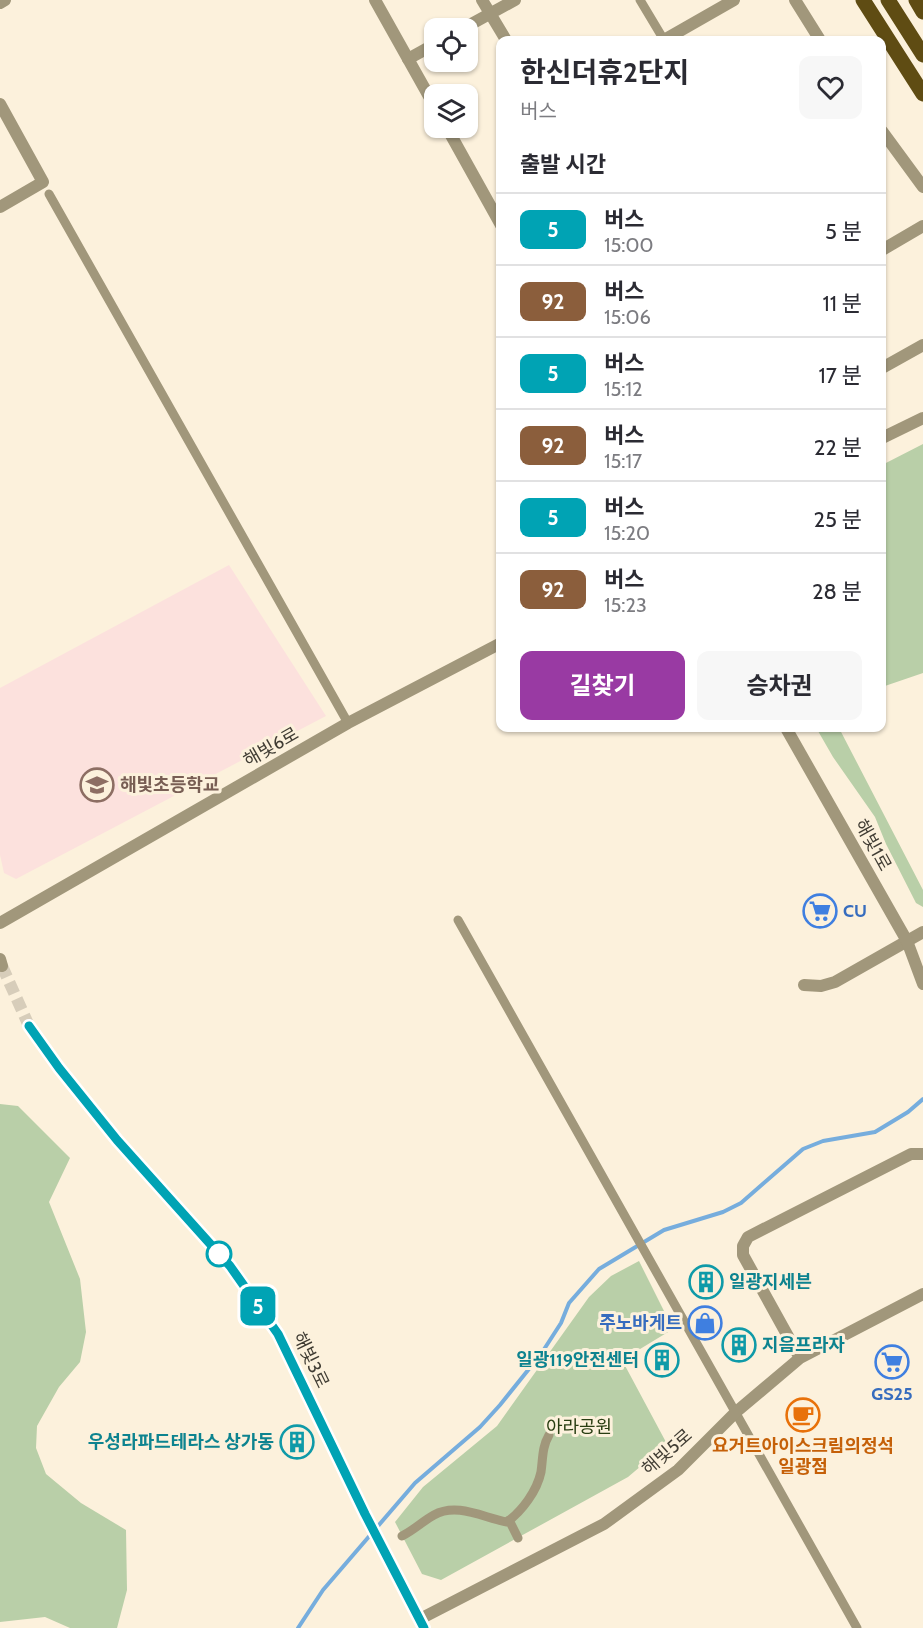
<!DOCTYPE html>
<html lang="ko">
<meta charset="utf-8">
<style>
body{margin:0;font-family:Cabin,"Noto Sans KR",sans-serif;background:#f7f7f7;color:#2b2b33;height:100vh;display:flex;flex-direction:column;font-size:22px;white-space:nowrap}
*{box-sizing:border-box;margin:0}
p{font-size:20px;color:#7c7c81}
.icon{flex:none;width:33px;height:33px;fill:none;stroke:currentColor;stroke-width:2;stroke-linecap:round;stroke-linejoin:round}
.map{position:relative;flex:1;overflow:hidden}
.side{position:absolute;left:496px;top:36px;width:390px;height:696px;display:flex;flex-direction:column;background:#fff;border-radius:12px;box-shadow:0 2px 4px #0004}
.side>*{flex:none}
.badge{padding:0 12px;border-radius:9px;font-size:21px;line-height:39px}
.fabs{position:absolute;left:424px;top:18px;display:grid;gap:12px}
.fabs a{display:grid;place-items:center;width:54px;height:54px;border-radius:12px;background:#fff;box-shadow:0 2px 4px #0004;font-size:30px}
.map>.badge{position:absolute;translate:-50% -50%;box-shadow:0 0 0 3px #fff}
h2{padding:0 24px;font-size:22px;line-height:54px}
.round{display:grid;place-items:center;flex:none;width:63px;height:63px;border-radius:12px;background:#f7f7f7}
.overview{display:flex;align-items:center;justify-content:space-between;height:102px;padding:0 24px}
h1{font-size:28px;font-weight:700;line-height:45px}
.cta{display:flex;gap:12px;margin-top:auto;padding:12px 24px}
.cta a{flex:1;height:69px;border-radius:12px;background:#993aa3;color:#fff;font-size:24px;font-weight:700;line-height:69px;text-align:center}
.cta a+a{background:#f7f7f7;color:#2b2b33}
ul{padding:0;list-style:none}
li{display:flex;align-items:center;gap:18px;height:72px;padding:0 24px;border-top:2px solid #e1e1e2}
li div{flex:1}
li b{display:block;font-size:22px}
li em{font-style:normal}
li .badge{min-width:66px;font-weight:700;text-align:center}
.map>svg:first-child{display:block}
.education{fill:#fce1dd}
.green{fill:#b9cfa8}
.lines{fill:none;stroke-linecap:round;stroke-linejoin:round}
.stream{stroke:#76addd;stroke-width:4}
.tertiary-tunnel{stroke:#d7cdba;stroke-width:12;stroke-dasharray:12 6;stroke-linecap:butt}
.pedestrian{stroke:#a1977b;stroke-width:9}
.minor{stroke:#a1977b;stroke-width:12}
.tertiary{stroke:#a1977b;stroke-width:12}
.primary{stroke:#5f4c13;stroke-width:15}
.line-casing{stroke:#fff;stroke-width:14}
.line{stroke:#00a3b4;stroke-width:9}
.stop-dot{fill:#fff;stroke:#00a3b4;stroke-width:3}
.labels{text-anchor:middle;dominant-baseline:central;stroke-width:6;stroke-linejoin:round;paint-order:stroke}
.street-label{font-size:18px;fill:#413d34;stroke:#fcf1dc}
.education-label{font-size:18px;font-weight:bold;fill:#785e54;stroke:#fcf1dc;text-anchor:start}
.shop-label{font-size:18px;font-weight:bold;fill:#366cbe;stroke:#fcf1dc;text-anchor:start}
.culture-label{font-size:18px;font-weight:bold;fill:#0d838f;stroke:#fcf1dc;text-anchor:start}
.park-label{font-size:18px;fill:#293e12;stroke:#fcf1dc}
.food-label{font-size:18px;font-weight:bold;fill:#c56008;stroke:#fcf1dc}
</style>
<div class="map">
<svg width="923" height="1628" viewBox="0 0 923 1628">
<rect width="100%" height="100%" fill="#fcf1dc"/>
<path class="education" d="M229,565L326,716L16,879L4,873L0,855V688Z"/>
<path class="green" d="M923,444V673L882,687V465Z
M828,728H839L923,890V907L916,903L886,844L875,817L833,757L818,731Z
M0,1104L18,1106L70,1158L49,1202L80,1279L86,1332L80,1362L59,1387L37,1426L36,1448L46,1474L81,1503L126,1530L127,1590L117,1628H70L45,1617L0,1622Z
M639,1261L673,1329L622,1360L667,1444L628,1477L441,1580L422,1574L395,1522L423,1487L497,1426L589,1297L611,1276Z"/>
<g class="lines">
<path class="stream" d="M298,1628L323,1590L415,1483L480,1427L500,1405L541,1354L561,1323L569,1303L599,1269L664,1230L723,1212L741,1203L803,1149L823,1141L875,1132L908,1112L923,1099"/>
<path class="tertiary-tunnel" d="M2,966L29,1026"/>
<path class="pedestrian" d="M640,0L664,40
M49,194L348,723
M458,920L857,1628
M509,1520L518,1538
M402,1536C414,1530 423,1521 434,1515C457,1502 484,1518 507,1522C522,1511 537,1491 541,1472C543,1458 542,1447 549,1435"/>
<path class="minor" d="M482,0L506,40
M795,0L820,40
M464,28L515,0
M664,40L734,0
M408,59L435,44
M0,104L43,182L0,207
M882,131L923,187
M882,250L923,226
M882,368L923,345
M882,438L923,418
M0,923L348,723L501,643
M804,985L821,986L835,982L923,932
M800,1358L743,1255V1246L748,1237L911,1154H923
M420,1619L604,1524L678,1470L736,1412L800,1358L923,1294"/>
<path class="tertiary" d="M375,0L435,107
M0,3L5,0
M447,128L501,225
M786,728L907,941L923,984
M0,959L2,966
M29,1026L59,1068L117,1140L230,1266L278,1334L365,1513L424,1628"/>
<path class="primary" d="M863,0L923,94
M888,0L923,55
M916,0L923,12"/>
</g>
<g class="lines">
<defs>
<path id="line" d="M29,1026L59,1068L117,1140L230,1266L278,1334L365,1514L424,1628"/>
</defs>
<use href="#line" class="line-casing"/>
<use href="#line" class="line"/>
</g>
<defs>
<symbol id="school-ring" viewBox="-11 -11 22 22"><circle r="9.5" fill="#fcf1dc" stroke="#8d6e63" stroke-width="1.5"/><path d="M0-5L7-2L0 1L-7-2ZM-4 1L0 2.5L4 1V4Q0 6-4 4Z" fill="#8d6e63"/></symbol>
<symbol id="supermarket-ring" viewBox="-11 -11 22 22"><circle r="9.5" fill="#fcf1dc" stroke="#3f7fe0" stroke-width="1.5"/><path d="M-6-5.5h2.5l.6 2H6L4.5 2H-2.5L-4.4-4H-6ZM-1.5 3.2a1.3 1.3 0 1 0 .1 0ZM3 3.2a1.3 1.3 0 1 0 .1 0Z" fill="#3f7fe0"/></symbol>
<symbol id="building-ring" viewBox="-11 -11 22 22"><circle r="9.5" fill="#fcf1dc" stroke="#0f9aa8" stroke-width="1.5"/><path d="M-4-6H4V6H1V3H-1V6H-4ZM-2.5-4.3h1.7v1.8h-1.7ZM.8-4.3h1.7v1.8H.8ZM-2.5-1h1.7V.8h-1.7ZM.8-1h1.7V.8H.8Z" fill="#0f9aa8"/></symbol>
<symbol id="shop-ring" viewBox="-11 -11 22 22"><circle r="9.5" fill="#fcf1dc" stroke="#3f7fe0" stroke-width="1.5"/><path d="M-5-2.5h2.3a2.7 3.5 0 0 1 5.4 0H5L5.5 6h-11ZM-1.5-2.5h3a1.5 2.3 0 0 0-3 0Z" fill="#3f7fe0"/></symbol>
<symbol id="cafe-ring" viewBox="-11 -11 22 22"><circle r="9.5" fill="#fcf1dc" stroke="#e8710a" stroke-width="1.5"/><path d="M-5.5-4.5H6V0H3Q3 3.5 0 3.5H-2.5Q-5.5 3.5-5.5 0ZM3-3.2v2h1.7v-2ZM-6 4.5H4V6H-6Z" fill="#e8710a"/></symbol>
</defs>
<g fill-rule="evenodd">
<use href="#school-ring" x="78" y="766" width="38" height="38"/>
<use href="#supermarket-ring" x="801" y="892" width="38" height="38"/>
<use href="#building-ring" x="687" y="1263" width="38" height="38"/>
<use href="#shop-ring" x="686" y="1304" width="38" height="38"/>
<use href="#building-ring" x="720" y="1326" width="38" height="38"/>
<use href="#building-ring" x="643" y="1341" width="38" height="38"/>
<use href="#supermarket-ring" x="873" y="1343" width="38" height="38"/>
<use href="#cafe-ring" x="784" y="1396" width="38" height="38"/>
<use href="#building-ring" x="278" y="1423" width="38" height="38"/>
</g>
<circle class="stop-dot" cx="219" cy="1254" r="12"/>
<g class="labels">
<g class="street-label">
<text transform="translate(271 747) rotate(-30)">해빛6로</text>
<text transform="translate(873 845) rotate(61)">해빛1로</text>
<text transform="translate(311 1360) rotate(64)">해빛3로</text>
<text transform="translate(667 1452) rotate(-41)">해빛5로</text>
</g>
<g class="education-label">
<text x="120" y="785">해빛초등학교</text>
</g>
<g class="shop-label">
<text x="843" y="911">CU</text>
<text x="682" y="1323" text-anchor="end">주노바게트</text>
<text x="892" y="1394" text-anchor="middle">GS25</text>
</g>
<g class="culture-label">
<text x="729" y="1282">일광지세븐</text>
<text x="762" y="1345">지음프라자</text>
<text x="639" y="1360" text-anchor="end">일광119안전센터</text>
<text x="274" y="1442" text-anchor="end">우성라파드테라스 상가동</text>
</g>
<g class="park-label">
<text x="579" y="1427">아라공원</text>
</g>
<g class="food-label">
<text x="803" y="1446">요거트아이스크림의정석<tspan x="803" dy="21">일광점</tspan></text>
</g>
</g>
</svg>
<div class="fabs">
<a><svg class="icon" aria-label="locate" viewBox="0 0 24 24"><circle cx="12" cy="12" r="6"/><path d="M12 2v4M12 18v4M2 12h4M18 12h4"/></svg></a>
<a><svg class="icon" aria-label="layers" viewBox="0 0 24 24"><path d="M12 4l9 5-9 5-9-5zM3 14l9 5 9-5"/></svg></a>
</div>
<b class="badge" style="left:258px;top:1306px;background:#00a3b4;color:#fff">5</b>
<section class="side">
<div class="overview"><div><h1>한신더휴2단지</h1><p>버스</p></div><a class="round"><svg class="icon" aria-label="heart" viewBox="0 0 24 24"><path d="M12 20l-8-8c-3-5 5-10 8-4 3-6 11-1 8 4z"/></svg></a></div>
<h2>출발 시간</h2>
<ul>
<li><span class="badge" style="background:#00a3b4;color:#fff">5</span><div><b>버스</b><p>15:00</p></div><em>5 분</em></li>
<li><span class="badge" style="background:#8b5e3c;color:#fff">92</span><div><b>버스</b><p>15:06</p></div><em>11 분</em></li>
<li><span class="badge" style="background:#00a3b4;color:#fff">5</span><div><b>버스</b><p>15:12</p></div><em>17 분</em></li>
<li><span class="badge" style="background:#8b5e3c;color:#fff">92</span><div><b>버스</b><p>15:17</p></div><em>22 분</em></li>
<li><span class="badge" style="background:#00a3b4;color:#fff">5</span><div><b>버스</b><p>15:20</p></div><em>25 분</em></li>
<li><span class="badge" style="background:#8b5e3c;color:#fff">92</span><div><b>버스</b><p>15:23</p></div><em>28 분</em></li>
</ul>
<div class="cta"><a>길찾기</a><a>승차권</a></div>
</section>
</div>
